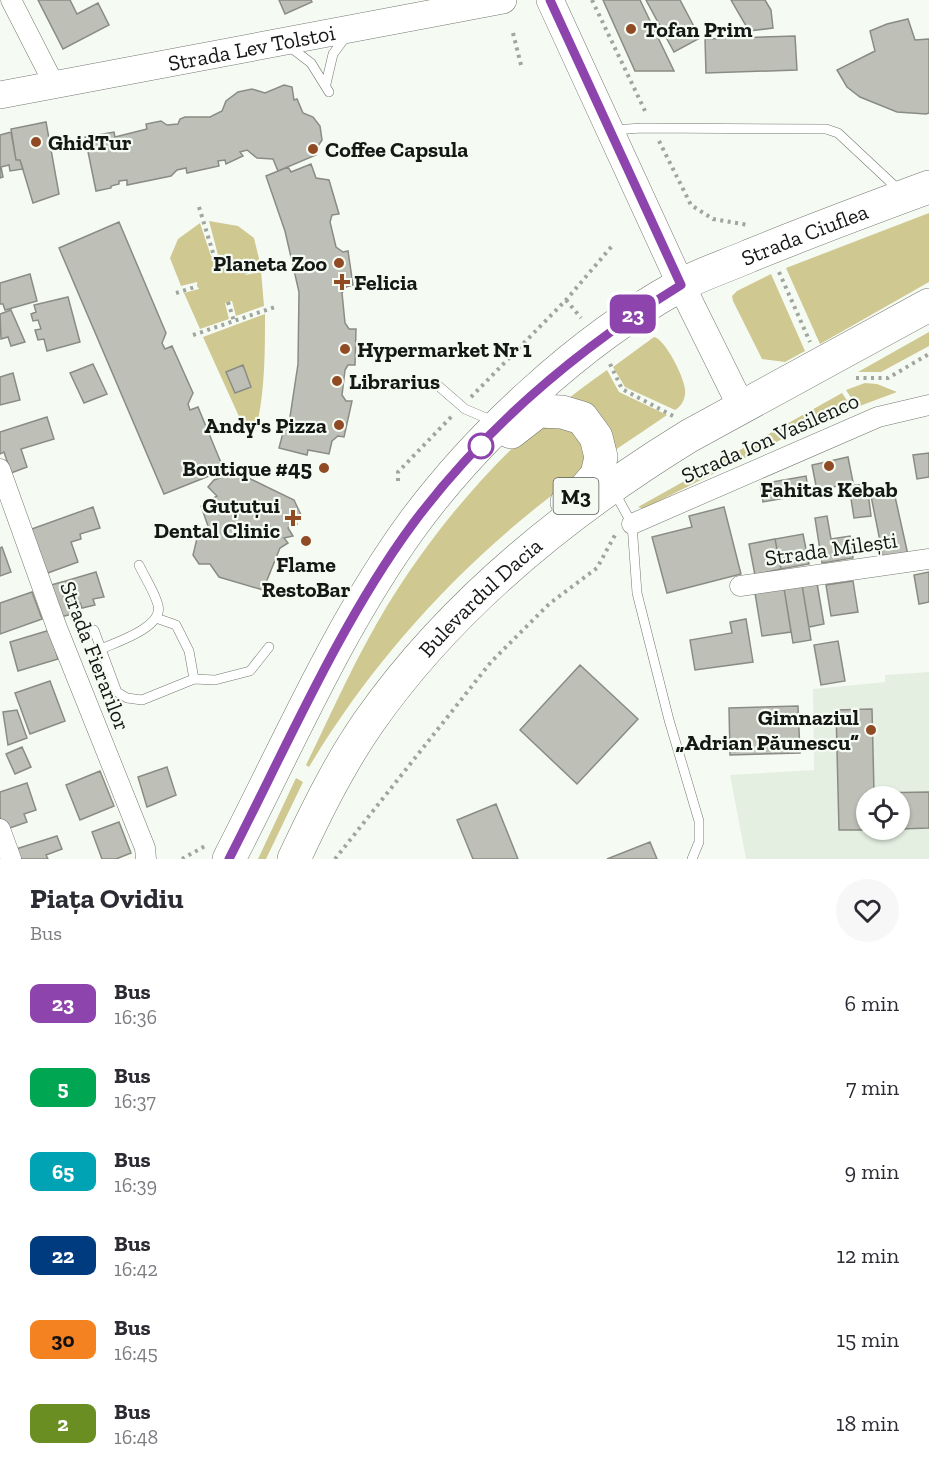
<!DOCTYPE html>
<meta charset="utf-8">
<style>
body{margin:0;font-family:"Zilla Slab",serif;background:#f7f7f7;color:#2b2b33;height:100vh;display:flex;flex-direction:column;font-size:22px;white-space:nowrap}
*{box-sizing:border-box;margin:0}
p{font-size:20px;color:#7c7c81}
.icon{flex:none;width:33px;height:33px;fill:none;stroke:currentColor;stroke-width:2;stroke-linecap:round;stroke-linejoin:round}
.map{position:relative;height:859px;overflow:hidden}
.panel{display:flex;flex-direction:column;background:#fff;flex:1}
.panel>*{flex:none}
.badge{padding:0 12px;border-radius:9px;font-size:21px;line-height:39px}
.controls{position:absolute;left:856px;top:786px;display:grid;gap:12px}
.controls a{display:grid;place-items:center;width:54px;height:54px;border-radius:50%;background:#fff;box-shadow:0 2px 4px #0004;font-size:30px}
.map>.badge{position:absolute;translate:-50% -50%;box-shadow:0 0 0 3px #fff}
.round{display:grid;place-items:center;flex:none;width:63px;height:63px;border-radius:32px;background:#f7f7f7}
.head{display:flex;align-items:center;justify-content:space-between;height:102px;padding:0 30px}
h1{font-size:28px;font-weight:800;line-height:45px}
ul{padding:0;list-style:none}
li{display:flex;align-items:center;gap:18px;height:84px;padding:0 30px}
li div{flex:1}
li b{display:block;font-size:22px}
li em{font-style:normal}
li .badge{min-width:66px;font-weight:700;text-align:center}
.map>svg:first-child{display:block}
.built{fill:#e4efe1;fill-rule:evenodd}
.green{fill:#cfc891}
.building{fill:#bec0b8;stroke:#8a8c84;stroke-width:1.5}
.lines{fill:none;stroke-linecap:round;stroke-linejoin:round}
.lane-casing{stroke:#737871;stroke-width:10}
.street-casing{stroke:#737871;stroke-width:21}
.secondary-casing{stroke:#737871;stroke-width:28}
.highway-casing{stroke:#737871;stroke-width:34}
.path{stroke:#a0a59f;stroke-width:4;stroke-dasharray:3 4.5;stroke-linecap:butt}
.lane{stroke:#fff;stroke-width:9}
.street{stroke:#fff;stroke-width:20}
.secondary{stroke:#fff;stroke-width:27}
.highway{stroke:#fff;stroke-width:33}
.line-casing{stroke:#fff;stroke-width:14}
.line{stroke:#8e44ad;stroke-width:9}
.poi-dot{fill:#914b24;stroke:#f5fbf3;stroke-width:2}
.stop-dot{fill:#fff;stroke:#8e44ad;stroke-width:3}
.labels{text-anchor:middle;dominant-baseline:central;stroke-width:4.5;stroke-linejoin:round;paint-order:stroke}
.shield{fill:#f5fbf3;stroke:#585b57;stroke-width:1.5}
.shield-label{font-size:21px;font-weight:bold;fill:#151714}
.poi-label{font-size:22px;font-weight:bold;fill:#151714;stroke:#f5fbf3;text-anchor:start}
.street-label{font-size:22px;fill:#151714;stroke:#f5fbf3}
</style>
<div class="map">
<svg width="929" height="859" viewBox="0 0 929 859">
<rect width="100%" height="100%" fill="#f5fbf3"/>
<path class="built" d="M929,672V859H746L730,775L814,770L813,689L885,682V675ZM867,796H900V830H867Z"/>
<path class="green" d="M929,213V282L820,344L786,268Z
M209,221L238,226L254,238L260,263L244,269L246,275L261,271L264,306L236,316L232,301L225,303L229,319L200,329L184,293L199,289L197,282L181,286L170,258L178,239L200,223L211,256L218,255Z
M771,274L805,351L785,362L762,359L733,301L732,296L737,291Z
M265,314C265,351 265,385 258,421L251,426L241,421L203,337Z
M929,332V346L881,372H858Z
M654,337C665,339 684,377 685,389C686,398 682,406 675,410L625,387L613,367Z
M607,370L619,392L667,415C628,442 588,467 551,496C455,570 371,663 309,767L306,765C332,712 356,657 387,606C442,516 519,430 607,370Z
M865,383L877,384L897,392L857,407L846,390Z
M842,393L850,405L643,509L638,507Z
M296,778L303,782L266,859H258Z"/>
<path class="building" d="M38,0H70L77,14L98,3L109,25L63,49Z
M279,0H311L312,2L285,14Z
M603,0H640L674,71H635Z
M646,0H680L700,38L674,52Z
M731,0H765L771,10L773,28L749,31Z
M908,19L915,40L929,39V113L926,114L897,112L860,97L847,87L837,70L875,51L870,31L887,24Z
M795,36L797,70L706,73L705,39Z
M284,85L292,87L294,100L297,99L303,113L313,117L320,126L322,140L314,152L316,155L278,171L273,159L257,158L247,150L240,152L243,156L226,164L225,160L218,161L219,166L187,173L186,168L177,170L171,176L127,185V180L119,181V184L111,186V188L96,191L85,137L114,132L115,137L147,129L146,124L161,121L167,125L178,124L180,119L185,117H210L222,111L226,101L238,92L252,89L265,93Z
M46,122L59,194L33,203L20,160H16L11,129Z
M11,132L16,160H20L23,169L10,171L9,165L1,167L3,177L0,178V135Z
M311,164L316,178L329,180L339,214L332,215L330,222L336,247L343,252L348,251L353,285L346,287L342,293L345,323L349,329H356L355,365H348L345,370L342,395L346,401H352L344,437L338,436L332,441L329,454L308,450L307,455L279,448L284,429L288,430L298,364L299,292L285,231L266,176L288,167L291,172Z
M119,222L166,333L162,343L165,349L172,346L193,393L188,404L190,410L198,407L224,470L164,494L59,248Z
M30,274L37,301L5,310L3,304H0V283Z
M68,297L80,342L47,351L44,339L38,340L35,330L41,329L38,320L33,321L31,314L36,312L34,305Z
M11,310L25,342L11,346L8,337L1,339L0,314Z
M93,364L107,394L84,403L70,373Z
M243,365L251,387L235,393L226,372Z
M13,373L20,400L0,405V377Z
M47,417L54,439L21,449L27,467L11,473L4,452L0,454V432Z
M929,453V477L917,479L913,455Z
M848,457L853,482L817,491L812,465Z
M236,472L294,500L302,517H294L297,524L288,528L293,536L284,538L288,543L280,548L263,590L219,577L210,564H199L193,555L199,530L208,526L201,506L217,496L208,487L214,480Z
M806,476L809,494L763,502L760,484Z
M867,484L871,516L854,518L849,486Z
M894,492L908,555L884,561L871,496Z
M93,507L100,528L80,534L81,539L71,542L78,562L45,574L29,530Z
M724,507L741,574L667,593L652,537L692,527L689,516Z
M827,516L831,539L850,536L853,558L822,563L815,518Z
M803,534L809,564L781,569L775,539Z
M775,539L781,569L755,575L749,544Z
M2,547L11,572L0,576V548Z
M96,572L104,597L93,599L95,605L82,608L80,603L68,606L62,582Z
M929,572V602L919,604L914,575Z
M853,581L858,612L831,616L826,585Z
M62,582L73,614L60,617L51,585Z
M817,583L824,624L809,627L802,585Z
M802,585L811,640L793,643L784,588Z
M784,588L791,632L762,636L755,593Z
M32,592L42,619L0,634V603Z
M746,619L753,662L695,670L690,640L732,633L730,622Z
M50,630L58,659L18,671L10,642Z
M838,641L845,681L821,685L814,645Z
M580,665L638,719L577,784L520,730Z
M50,681L65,721L30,734L15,693Z
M798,706L800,753L730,755L729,708Z
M872,709L874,793L929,792V828L900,829V796H867V830H874H839L836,710Z
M17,710L27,738L8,745L3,712Z
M22,747L31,767L15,774L6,754Z
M167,767L176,795L147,807L138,777Z
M100,771L114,806L80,820L66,785Z
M27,783L36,810L24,814L27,822L4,830L0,817V792Z
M496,804L518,859H473L457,820Z
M119,822L131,853L116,859H102L92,832Z
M57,836L62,849L46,855L48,859H20L16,849Z
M650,842L657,859H607Z"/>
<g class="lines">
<defs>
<path id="lane" d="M290,47L311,63L329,92
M326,84L333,54L347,35
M613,130L642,128L826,129L838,133L900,191
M435,383L465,409L493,421
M615,493L632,524L637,593L669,720L699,821V842L692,859
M156,618L176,625L189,651L194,679
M94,630L117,692L127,698L142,700L194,679L215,680L250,671L269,647
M101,649C117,642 164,627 158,605C154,591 145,578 139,565"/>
<path id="street" d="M11,0L54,84
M0,469L57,628L145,848L146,859
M632,524L878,417L929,405
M740,586L929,559
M0,829L11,859"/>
<g id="secondary">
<path d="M550,0L681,285L742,408"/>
<path id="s1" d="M0,95L503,0"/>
</g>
<g id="highway">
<path d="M511,432L538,411L562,412L582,418L596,437L601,457L597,475L585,489L567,502"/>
<path id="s2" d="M229,859C287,747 338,627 412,525C478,435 581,340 679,286C701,274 726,266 749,256C808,232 869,209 929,187"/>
<path id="s3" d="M294,859C316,812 339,765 368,723C451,604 567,511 689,436L929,305"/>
</g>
</defs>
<use href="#lane" class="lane-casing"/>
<use href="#street" class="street-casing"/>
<use href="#secondary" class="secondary-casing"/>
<use href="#highway" class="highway-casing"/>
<path class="path" d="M592,0L646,113
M513,33L521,65
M659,141L691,205L713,219L748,225
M199,207L214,256
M245,272L269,264
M779,272L810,342
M176,293L198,286
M566,300L581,318
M228,302L234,321
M193,335L275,307
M610,364L622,389L673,416
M856,378H888L929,354
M471,397L566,300L612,246
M398,481V472L452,416
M182,859L205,846
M335,859L491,662L549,604L597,568L615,535"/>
<use href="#lane" class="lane"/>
<use href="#street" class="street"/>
<use href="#secondary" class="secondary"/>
<use href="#highway" class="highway"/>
</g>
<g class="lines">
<defs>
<path id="line" d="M229,859C285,750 340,623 412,525C484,428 579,348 681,285L550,0"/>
</defs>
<use href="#line" class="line-casing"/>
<use href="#line" class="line"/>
</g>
<g class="poi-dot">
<circle cx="631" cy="29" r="6"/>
<circle cx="36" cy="142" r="6"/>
<circle cx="313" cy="149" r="6"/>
<circle cx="339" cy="263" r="6"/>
<path d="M339 273h6v6h6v6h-6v6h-6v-6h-6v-6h6z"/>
<circle cx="345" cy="349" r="6"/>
<circle cx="337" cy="381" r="6"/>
<circle cx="339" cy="425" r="6"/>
<circle cx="829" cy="466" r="6"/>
<circle cx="324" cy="468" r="6"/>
<path d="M290 509h6v6h6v6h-6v6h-6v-6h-6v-6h6z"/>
<circle cx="306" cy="541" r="6"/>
<circle cx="871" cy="730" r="6"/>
</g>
<circle class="stop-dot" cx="481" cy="446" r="12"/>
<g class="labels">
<rect class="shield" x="553.5" y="478" width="45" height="36" rx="4.5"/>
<g class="shield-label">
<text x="576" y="496">M3</text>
</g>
<g class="poi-label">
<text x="643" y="29">Tofan Prim</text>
<text x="48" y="142">GhidTur</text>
<text x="325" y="149">Coffee Capsula</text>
<text x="327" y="263" text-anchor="end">Planeta Zoo</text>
<text x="354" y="282">Felicia</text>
<text x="357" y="349">Hypermarket Nr 1</text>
<text x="349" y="381">Librarius</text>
<text x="327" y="425" text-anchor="end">Andy's Pizza</text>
<text x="312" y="468" text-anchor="end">Boutique #45</text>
<text x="829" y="489" text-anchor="middle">Fahitas Kebab</text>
<text x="280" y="505" text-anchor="end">Guțuțui<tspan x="280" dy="25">Dental Clinic</tspan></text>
<text x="306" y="564" text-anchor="middle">Flame<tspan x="306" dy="25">RestoBar</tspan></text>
<text x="859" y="717" text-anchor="end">Gimnaziul<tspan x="859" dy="25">„Adrian Păunescu”</tspan></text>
</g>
<g class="street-label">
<text stroke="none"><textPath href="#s1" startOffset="256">Strada Lev Tolstoi</textPath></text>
<text stroke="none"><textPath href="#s2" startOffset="878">Strada Ciuflea</textPath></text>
<text transform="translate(770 438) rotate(-24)">Strada Ion Vasilenco</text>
<text transform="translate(831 549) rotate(-8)">Strada Milești</text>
<text stroke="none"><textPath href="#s3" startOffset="324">Bulevardul Dacia</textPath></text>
<text transform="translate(95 656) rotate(69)">Strada Fierarilor</text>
</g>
</g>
</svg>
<div class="controls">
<a><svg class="icon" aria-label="locate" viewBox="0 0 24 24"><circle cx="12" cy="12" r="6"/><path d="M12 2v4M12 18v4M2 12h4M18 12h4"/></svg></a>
</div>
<b class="badge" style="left:633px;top:314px;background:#8e44ad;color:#fff">23</b>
</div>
<section class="panel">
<div class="head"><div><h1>Piața Ovidiu</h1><p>Bus</p></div><a class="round"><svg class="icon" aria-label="heart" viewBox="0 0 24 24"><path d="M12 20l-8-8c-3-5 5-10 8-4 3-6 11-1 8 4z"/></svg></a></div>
<ul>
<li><span class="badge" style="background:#8e44ad;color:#fff">23</span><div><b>Bus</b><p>16:36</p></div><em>6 min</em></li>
<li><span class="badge" style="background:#00a651;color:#fff">5</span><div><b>Bus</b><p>16:37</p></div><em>7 min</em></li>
<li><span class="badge" style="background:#00a3b4;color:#fff">65</span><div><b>Bus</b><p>16:39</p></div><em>9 min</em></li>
<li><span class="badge" style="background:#003b80;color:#fff">22</span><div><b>Bus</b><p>16:42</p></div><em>12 min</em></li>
<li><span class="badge" style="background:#f58220;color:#111">30</span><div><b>Bus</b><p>16:45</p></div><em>15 min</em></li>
<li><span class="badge" style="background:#6b8e23;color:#fff">2</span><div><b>Bus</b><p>16:48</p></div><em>18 min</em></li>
</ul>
</section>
